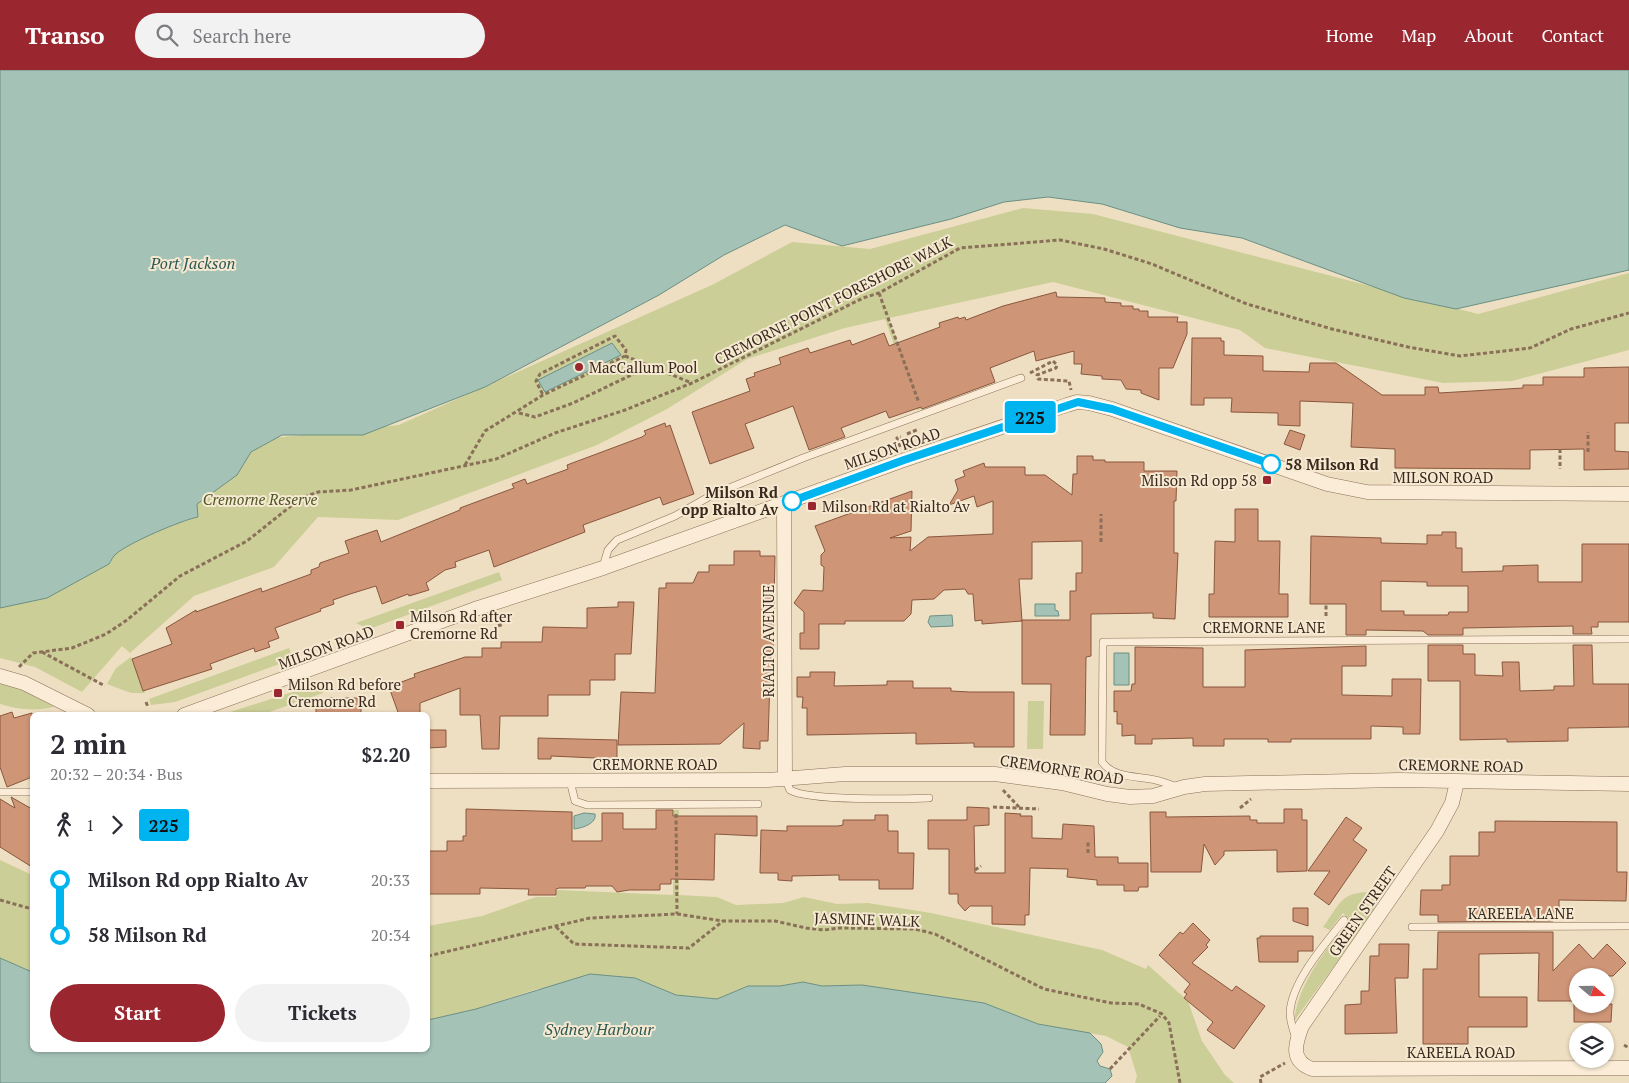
<!DOCTYPE html>
<meta charset="utf-8">
<style>
body{margin:0;font-family:"PT Serif",serif;background:#f2f2f3;color:#2b2b33;height:100vh;display:flex;flex-direction:column;font-size:19px;white-space:nowrap}
*{box-sizing:border-box;margin:0}
p{font-size:16px;color:#7c7c81}
.icon{flex:none;width:28px;height:28px;fill:none;stroke:currentColor;stroke-width:2;stroke-linecap:round;stroke-linejoin:round}
.map{position:relative;flex:1;overflow:hidden}
.drawer{position:absolute;left:30px;top:642px;width:400px;height:340px;display:flex;flex-direction:column;background:#fff;border-radius:8px;box-shadow:0 1px 4px #0004}
.drawer>*{flex:none}
.badge{padding:0 10px;border-radius:4px;font-size:18px;line-height:32px}
.needle{width:32px;rotate:110deg}
.tools{position:absolute;left:1569px;top:898px;display:grid;gap:10px}
.tools a{display:grid;place-items:center;width:45px;height:45px;border-radius:50%;background:#fff;box-shadow:0 1px 4px #0004;font-size:25px}
.map>.badge{position:absolute;translate:-50% -50%;box-shadow:0 0 0 2px #fff}
.legs{display:flex;align-items:center;gap:8px;height:55px;padding:0 20px;font-size:16px}
.legs p{margin-inline-start:auto}
.summary{display:flex;align-items:center;justify-content:space-between;height:85px;padding:0 20px}
h1{font-size:28px;font-weight:800;line-height:38px}
.button{display:flex;gap:10px;margin-top:auto;padding:10px 20px}
.button a{flex:1;height:58px;border-radius:30px;background:#9a2730;color:#fff;font-size:20px;font-weight:800;line-height:58px;text-align:center}
.button a+a{background:#f2f2f3;color:#2b2b33}
ul{padding:0 20px;list-style:none}
li{display:flex;align-items:center;gap:18px;height:55px;font-size:19px}
li i{display:grid;place-items:center;width:8px;height:100%;margin:0 6px;background:currentColor}
li i::after{content:'';width:12px;height:12px;margin:-6px;border:4px solid;border-radius:50%;background:#fff}
li p{margin-inline-start:auto}
li:first-child i{background:linear-gradient(#0000 50%,currentColor 0)}
li:last-child i{background:linear-gradient(currentColor 50%,#0000 0)}
header{display:flex;align-items:center;gap:30px;box-sizing:border-box;height:70px;padding:0 25px;background:#9a2730;color:#fff}
header strong{font-size:24px}
nav{display:flex;gap:28px;margin-inline-start:auto;font-size:18px}
.search{width:350px;height:45px;background:#f2f2f3;display:flex;align-items:center;gap:12px;box-sizing:border-box;padding:0 18px;border-radius:28px;color:#7c7c81;font-size:19px}
.map>svg:first-child{display:block}
.green{fill:#cbce96}
.water{fill:#a5c2b7;stroke:#6b9084}
.building{fill:#ce9577;stroke:#89573e;fill-rule:evenodd}
.lines{fill:none;stroke-linecap:round;stroke-linejoin:round}
.service-casing{stroke:#8a6f59;stroke-width:8}
.minor-casing{stroke:#8a6f59;stroke-width:15}
.path{stroke:#8a6f59;stroke-width:3;stroke-dasharray:4 2.5;stroke-linecap:butt}
.service{stroke:#faecd6;stroke-width:7}
.minor{stroke:#faecd6;stroke-width:14}
.line-1-casing{stroke:#fff;stroke-width:11}
.line-1{stroke:#00b5ef;stroke-width:8}
.poi-dot{fill:#9a2730;stroke:#f6e9d2;stroke-width:2}
.stop-1-dot{fill:#fff;stroke:#00b5ef;stroke-width:2.5}
.labels{text-anchor:middle;dominant-baseline:central;stroke-width:4;stroke-linejoin:round;paint-order:stroke}
.street-label{font-size:15px;fill:#39291d;stroke:#f6e9d2}
.poi-label{font-size:15px;fill:#39291d;stroke:#f6e9d2;text-anchor:start}
.stop-label{font-size:15px;font-weight:bold;fill:#39291d;stroke:#f6e9d2;text-anchor:start}
.park-label{font-size:15px;font-style:italic;fill:#4d5623;stroke:#f6e9d2}
.water-label{font-size:16px;font-style:italic;fill:#2c5953;stroke:#f6e9d2}
</style>
<header>
<strong>Transo</strong>
<div class="search"><svg class="icon" aria-label="search" viewBox="0 0 24 24"><circle cx="10" cy="10" r="6"/><path d="M15 15l6 6"/></svg>Search here</div>
<nav><a>Home</a><a>Map</a><a>About</a><a>Contact</a></nav>
</header>
<div class="map">
<svg width="1629" height="1013" viewBox="0 0 1629 1013">
<rect width="100%" height="100%" fill="#efdfc2"/>
<path class="green" d="M1023,138L1093,144L1478,244L1629,203V280L1512,311L1443,313L1265,278L1240,260L1053,212L889,248L921,339L917,340L885,249L845,258L747,289L667,339L597,375L398,450L318,447L274,497L194,526L130,583L122,576L82,622L35,597L0,588V536L234,372L399,355L714,214L792,172L870,179Z
M499,502L502,510L372,558L368,559L356,553Z
M289,578L293,589L175,632L151,635L149,629Z
M131,587L145,623H131L107,614L116,598Z
M0,613L19,617L54,637C35,641 18,640 0,634Z
M321,613L323,623L261,645H221Z
M1028,631H1044L1043,679H1027Z
M674,740H679V825L717,827L736,835L783,833L804,827L837,834L868,833L931,843L1102,880L1146,899L1148,895L1188,931L1202,971L1225,1005L1234,1013H1135L1137,1006L1128,977L1106,966L1038,954L984,933L862,915L822,916L803,912L780,916H748L717,929L676,925L635,908L537,919L476,939L428,950V856L482,846L536,827H556L557,820L673,825Z
M0,790L32,805V902L0,888Z
M1372,822L1379,824L1380,828L1369,848L1294,951C1299,911 1326,881 1349,849L1343,843L1330,860L1323,857C1341,833 1340,822 1372,822Z"/>
<path class="water" d="M0,0H1629V200L1456,239L1404,228L1242,168L1180,158L1102,134L1048,127L1004,132L951,149L842,176L785,155L724,185L659,225L485,317L363,365H282L251,382L237,405L197,434L198,447C182,450 128,473 116,484C113,486 111,491 109,494L47,528L0,538Z
M612,273L621,285L545,322L538,310Z
M1035,534H1055V540L1058,541L1059,546H1035Z
M952,545L953,556L931,557L928,552L930,546Z
M1114,583H1129V615H1114Z
M584,743L595,744C597,753 583,758 574,759V746Z
M0,888L32,902V980H428V950L476,939L590,904L635,908L676,925L717,929L748,916H780L803,912L822,916L862,915L984,933L1038,954L1090,963L1101,974L1103,982L1097,991L1100,996L1110,999L1112,1006L1105,1013H0Z"/>
<path class="building" d="M1056,222L1057,227L1105,228V232L1121,233V236H1133V239H1139V241H1148V247H1178L1177,252H1187V264L1173,298H1159V330L1141,323V320L1126,319L1121,310L1102,309V306L1081,304L1082,294H1074V281L1036,291L1034,281L990,298L995,312L922,339L921,337L889,348L886,341L841,358L845,367L809,380L793,336L745,354L754,378L710,394L692,342L750,321L746,309L755,306L754,303L781,294L779,288L808,278L810,283L850,270L852,275L884,263L889,276L940,257L939,253L958,247L959,249L965,247L966,250L1003,236Z
M1192,268H1221V271H1224V285L1263,286V301L1309,302L1310,293H1336L1382,325H1425V317H1438L1439,323L1523,318V315H1543V307H1584V298L1629,297V353H1615V381L1629,382V399L1584,400V379L1530,380V399L1395,398V379L1351,377L1353,333L1300,331V356L1278,355V343L1231,342L1232,328H1204V335H1191Z
M665,353L666,357L670,355L694,424L663,435L660,427L619,442L583,455L585,462L494,497L489,480L455,492L456,497L445,500L426,513L429,520L409,526L408,524L382,534L376,516L350,524L333,530L334,534L320,539L321,541L275,558L279,568L268,572L270,577L255,582L254,578L210,594L212,599L143,621L132,589L172,574L166,558L196,540V542L261,518L262,522L311,504V500L319,497L320,493L349,483L345,471L377,460L381,472L460,440V438L514,418L512,414L525,409L527,414L568,399L567,395L642,367L646,364L644,361Z
M1290,360L1305,365L1300,380L1284,374Z
M1077,386H1093V390H1105V392H1144V401H1177L1176,431H1174V483H1178L1175,549L1153,548V543L1091,544V586L1086,587L1085,665H1050L1051,614H1022V550H1070V521H1076V503H1082V471L1032,472V509H1019L1022,551L982,554V550L975,551L973,524H968L965,519L944,520L934,529L912,530L911,544L904,551H845V554H819V579H800V563H804V542L794,533L803,520L823,521L824,497L821,495V485L825,481L815,456L912,421L911,461L890,468L911,467L910,481L928,467L993,464V431L977,437L974,426L949,435L958,420L955,410L965,406L963,401L984,393L985,397H1025V405H1045L1072,425L1073,404H1077Z
M1235,439H1258V471H1280L1279,524H1288V547H1209V524H1214L1215,471L1235,472Z
M1442,462H1456V478H1462V502L1503,501V496L1538,495V512H1582V474H1629V552H1598V557H1591L1592,564H1573V556L1463,558V565H1428L1423,561L1366,560V565H1346V534H1310L1311,466L1381,468V473L1427,474V465H1442ZM1381,511L1427,512V516H1468V542H1449L1448,545H1404V541H1381Z
M734,481H760V486H775L773,578H771L768,671H760V679L743,678L744,653L720,674L618,675L621,622L655,623L659,518H666V513H693L698,502H709V495H734Z
M618,532H634L631,584H615V610H590V625H548V646H500L499,679H482L480,645H460V618L420,633V645H399L390,620L397,617L396,614L415,607L414,604L465,587H482V578H501V572H542L543,557L587,558V538L618,537Z
M1428,575H1463V584H1475V605L1503,606L1502,592H1519L1520,621L1554,620V616H1574L1573,575H1592L1593,614H1629V657L1568,658V671L1507,672V669L1460,670V611H1428Z
M1366,576V596H1342V625L1392,626V609H1421L1420,664H1403V657L1371,656V669H1291V672H1268V669H1224V676H1193V668L1152,669V674H1135V665L1122,666V654H1117V641L1114,642V621H1131L1132,614H1135V577L1203,578V617H1245V580Z
M810,602H835L834,616L887,615V611H913V618H951V621L970,622H1014V677H974V673L916,674V663L807,665V638H802L803,627H797V607H810Z
M327,628H358V632L361,633V645H316V632H327Z
M12,642L14,648L32,643V707L7,717L0,697V646Z
M428,660H446V677L428,678Z
M538,668L617,670V689L551,686V689H538Z
M11,727L32,739V797L0,777V729L15,738Z
M967,737L989,738V755L974,756L975,803H1005V743L1021,744L1020,746H1032V768L1062,769L1063,754L1094,756L1095,787H1118V793H1148V817H1139L1138,821H1124V815H1097V810L1067,807L1068,799L1030,798L1029,845H1025V855L992,854V836H970L965,841L958,833V824H949V779H928V750H967Z
M466,739L572,742V771H602V743H623V759H656V740H673V746H757V766L715,764L714,810L671,809V814H660V820H629L617,822L612,816H586L585,818H559L556,819V825H528L529,819L480,818V824H428V781H447V771H463V766H466Z
M1284,739H1302V750H1307V801L1277,802V780L1224,781V785L1215,795L1204,774L1201,802H1151L1150,742H1166V747L1250,746V750H1257V753H1284Z
M875,745H888V761H898V783H914L913,819H879V810H839V805L792,806V811L778,810V803H760L761,760L787,761V756H838L843,755V750H875Z
M1346,747L1362,758L1353,770L1367,780L1329,835L1314,824L1330,801H1308Z
M1495,751L1617,752V802H1627L1626,831L1559,830V844H1553V851L1438,852V845H1420L1421,820H1442V815H1450V786H1479V762H1495Z
M1293,838H1308V856L1293,851Z
M1193,853L1210,870L1206,875L1208,877L1192,893L1232,921L1236,916L1265,936L1234,979L1207,960L1213,952L1184,928L1187,924L1184,922L1190,914L1159,885L1180,862L1183,864Z
M1438,862H1553V901L1579,874L1593,889L1607,874L1626,893L1613,906H1578V931H1538L1539,883L1479,884V927H1527V957H1468V974H1423V899H1437Z
M1260,866H1313V881H1298V892H1259L1257,868H1260Z
M1379,874H1409L1408,908H1395L1397,963L1345,964V935L1361,934V921H1369L1370,886H1379Z
M1574,934H1612L1611,952H1574Z"/>
<g class="lines">
<defs>
<path id="service" d="M603,497L608,480L617,470L675,446L712,425L803,388L1021,308
M785,709L790,720C808,731 904,729 929,728
M570,711L575,731L587,735L758,734
M1177,717C1168,714 1159,710 1150,709C1133,706 1113,707 1102,692L1103,572L1629,569
M0,722H32
M1412,857L1629,856
M1296,968C1293,960 1290,952 1290,942C1292,911 1325,874 1344,850"/>
<path id="minor" d="M784,434L785,709
M0,606L24,613L88,645
M184,645L475,539L603,498L904,390L1067,335L1077,332L1089,333L1112,339L1327,414L1367,422L1629,424
M428,711L768,710L845,704H995L1062,713L1107,724L1130,727L1153,726L1184,717L1205,714L1399,710L1629,714
M1457,712L1452,733L1437,761L1302,956C1295,974 1290,991 1312,999L1629,998"/>
</defs>
<use href="#service" class="service-casing"/>
<use href="#minor" class="minor-casing"/>
<path class="path" d="M879,223L919,333
M625,286L692,313
M1030,303L1053,291L1057,295L1056,298L1037,305L1038,309L1069,311L1071,320
M519,343L535,347L573,333L650,296
M907,364L919,359
M900,377L897,368L901,367
M1560,379V399
M1588,382V362
M465,395L485,361L543,325L625,286L626,280L615,266L540,304L536,311L543,325
M1101,472V444
M1326,546V534
M498,556L503,554
M42,582L105,616
M19,597L33,583L72,578L106,564L127,550L180,506L247,471L301,428L318,422L351,420L496,389L555,363L625,340L692,313L863,228L879,223L960,178L1060,170L1104,179L1152,194L1247,234L1332,259L1408,277L1460,286L1530,278L1571,259L1629,243
M146,632L148,637
M1003,720L1019,737
M993,737L1039,739
M1240,738L1251,729
M676,744L677,844
M1088,783V770
M975,800L981,796
M0,830L32,839
M556,857L574,874L689,878L723,851
M428,886L590,848L677,844L723,851H775L806,858L824,860L840,858L915,859L935,864L1044,919L1111,933L1139,934L1162,944L1169,953L1180,1013
M1429,975V979L1436,983
M1624,975L1629,978
M1577,984V974
M1110,999L1160,946
M1261,1013L1260,1007L1285,993"/>
<use href="#service" class="service"/>
<use href="#minor" class="minor"/>
</g>
<g class="lines">
<defs>
<path id="line-1" d="M792,431L904,390L1078,332L1112,339L1271,394"/>
</defs>
<use href="#line-1" class="line-1-casing"/>
<use href="#line-1" class="line-1"/>
</g>
<g class="poi-dot">
<circle cx="579" cy="297" r="5"/>
<rect x="1262" y="405" width="10" height="10" rx="2.5"/>
<rect x="807" y="431" width="10" height="10" rx="2.5"/>
<rect x="395" y="550" width="10" height="10" rx="2.5"/>
<rect x="273" y="618" width="10" height="10" rx="2.5"/>
</g>
<g class="stop-1-dot">
<circle cx="1271" cy="394" r="9"/>
<circle cx="792" cy="431" r="9"/>
</g>
<g class="labels">
<g class="street-label">
<text transform="translate(833 230) rotate(-27)">CREMORNE POINT FORESHORE WALK</text>
<text transform="translate(892 378) rotate(-19)">MILSON ROAD</text>
<text x="1443" y="407">MILSON ROAD</text>
<text x="1264" y="557">CREMORNE LANE</text>
<text transform="translate(768 571) rotate(-90)">RIALTO AVENUE</text>
<text transform="translate(326 577) rotate(-20)">MILSON ROAD</text>
<text x="655" y="694">CREMORNE ROAD</text>
<text transform="translate(1461 695) rotate(1)">CREMORNE ROAD</text>
<text transform="translate(1062 699) rotate(9)">CREMORNE ROAD</text>
<text transform="translate(1362 841) rotate(-55)">GREEN STREET</text>
<text x="1521" y="843">KAREELA LANE</text>
<text transform="translate(867 849) rotate(2)">JASMINE WALK</text>
<text x="1461" y="982">KAREELA ROAD</text>
</g>
<g class="poi-label">
<text x="589" y="297">MacCallum Pool</text>
<text x="1257" y="410" text-anchor="end">Milson Rd opp 58</text>
<text x="822" y="436">Milson Rd at Rialto Av</text>
<text x="410" y="546">Milson Rd after<tspan x="410" dy="17">Cremorne Rd</tspan></text>
<text x="288" y="614">Milson Rd before<tspan x="288" dy="17">Cremorne Rd</tspan></text>
</g>
<g class="stop-label">
<text x="1285" y="394">58 Milson Rd</text>
<text x="778" y="422" text-anchor="end">Milson Rd<tspan x="778" dy="17">opp Rialto Av</tspan></text>
</g>
<g class="park-label">
<text x="260" y="429">Cremorne Reserve</text>
</g>
<g class="water-label">
<text x="193" y="193">Port Jackson</text>
<text x="599" y="959">Sydney Harbour</text>
</g>
</g>
</svg>
<div class="tools">
<a><svg class="needle" viewBox="-14 -14 28 28"><path d="M0-13l5 13h-10z" fill="#e53935"/><path d="M0 13l5-13h-10z" fill="#7c7c81"/></svg></a>
<a><svg class="icon" aria-label="layers" viewBox="0 0 24 24"><path d="M12 4l9 5-9 5-9-5zM3 14l9 5 9-5"/></svg></a>
</div>
<b class="badge" style="left:1030px;top:347px;background:#00b5ef;color:#111">225</b>
<section class="drawer">
<div class="summary"><div><h1>2 min</h1><p>20:32 – 20:34 · Bus</p></div><b>$2.20</b></div>
<div class="legs"><svg class="icon" aria-label="walk" viewBox="0 0 24 24"><circle cx="13" cy="4" r="2"/><path d="M13 8l-2 6 4 7M11 14l-3 7M7 12l3-4h3l4 4"/></svg>1<svg class="icon" aria-label="forward" viewBox="0 0 24 24"><path d="M9 5l7 7-7 7"/></svg><b class="badge" style="background:#00b5ef;color:#111">225</b></div>
<ul>
<li><i style="color:#00b5ef"></i><b>Milson Rd opp Rialto Av</b><p>20:33</p></li>
<li><i style="color:#00b5ef"></i><b>58 Milson Rd</b><p>20:34</p></li>
</ul>
<div class="button"><a>Start</a><a>Tickets</a></div>
</section>
</div>
